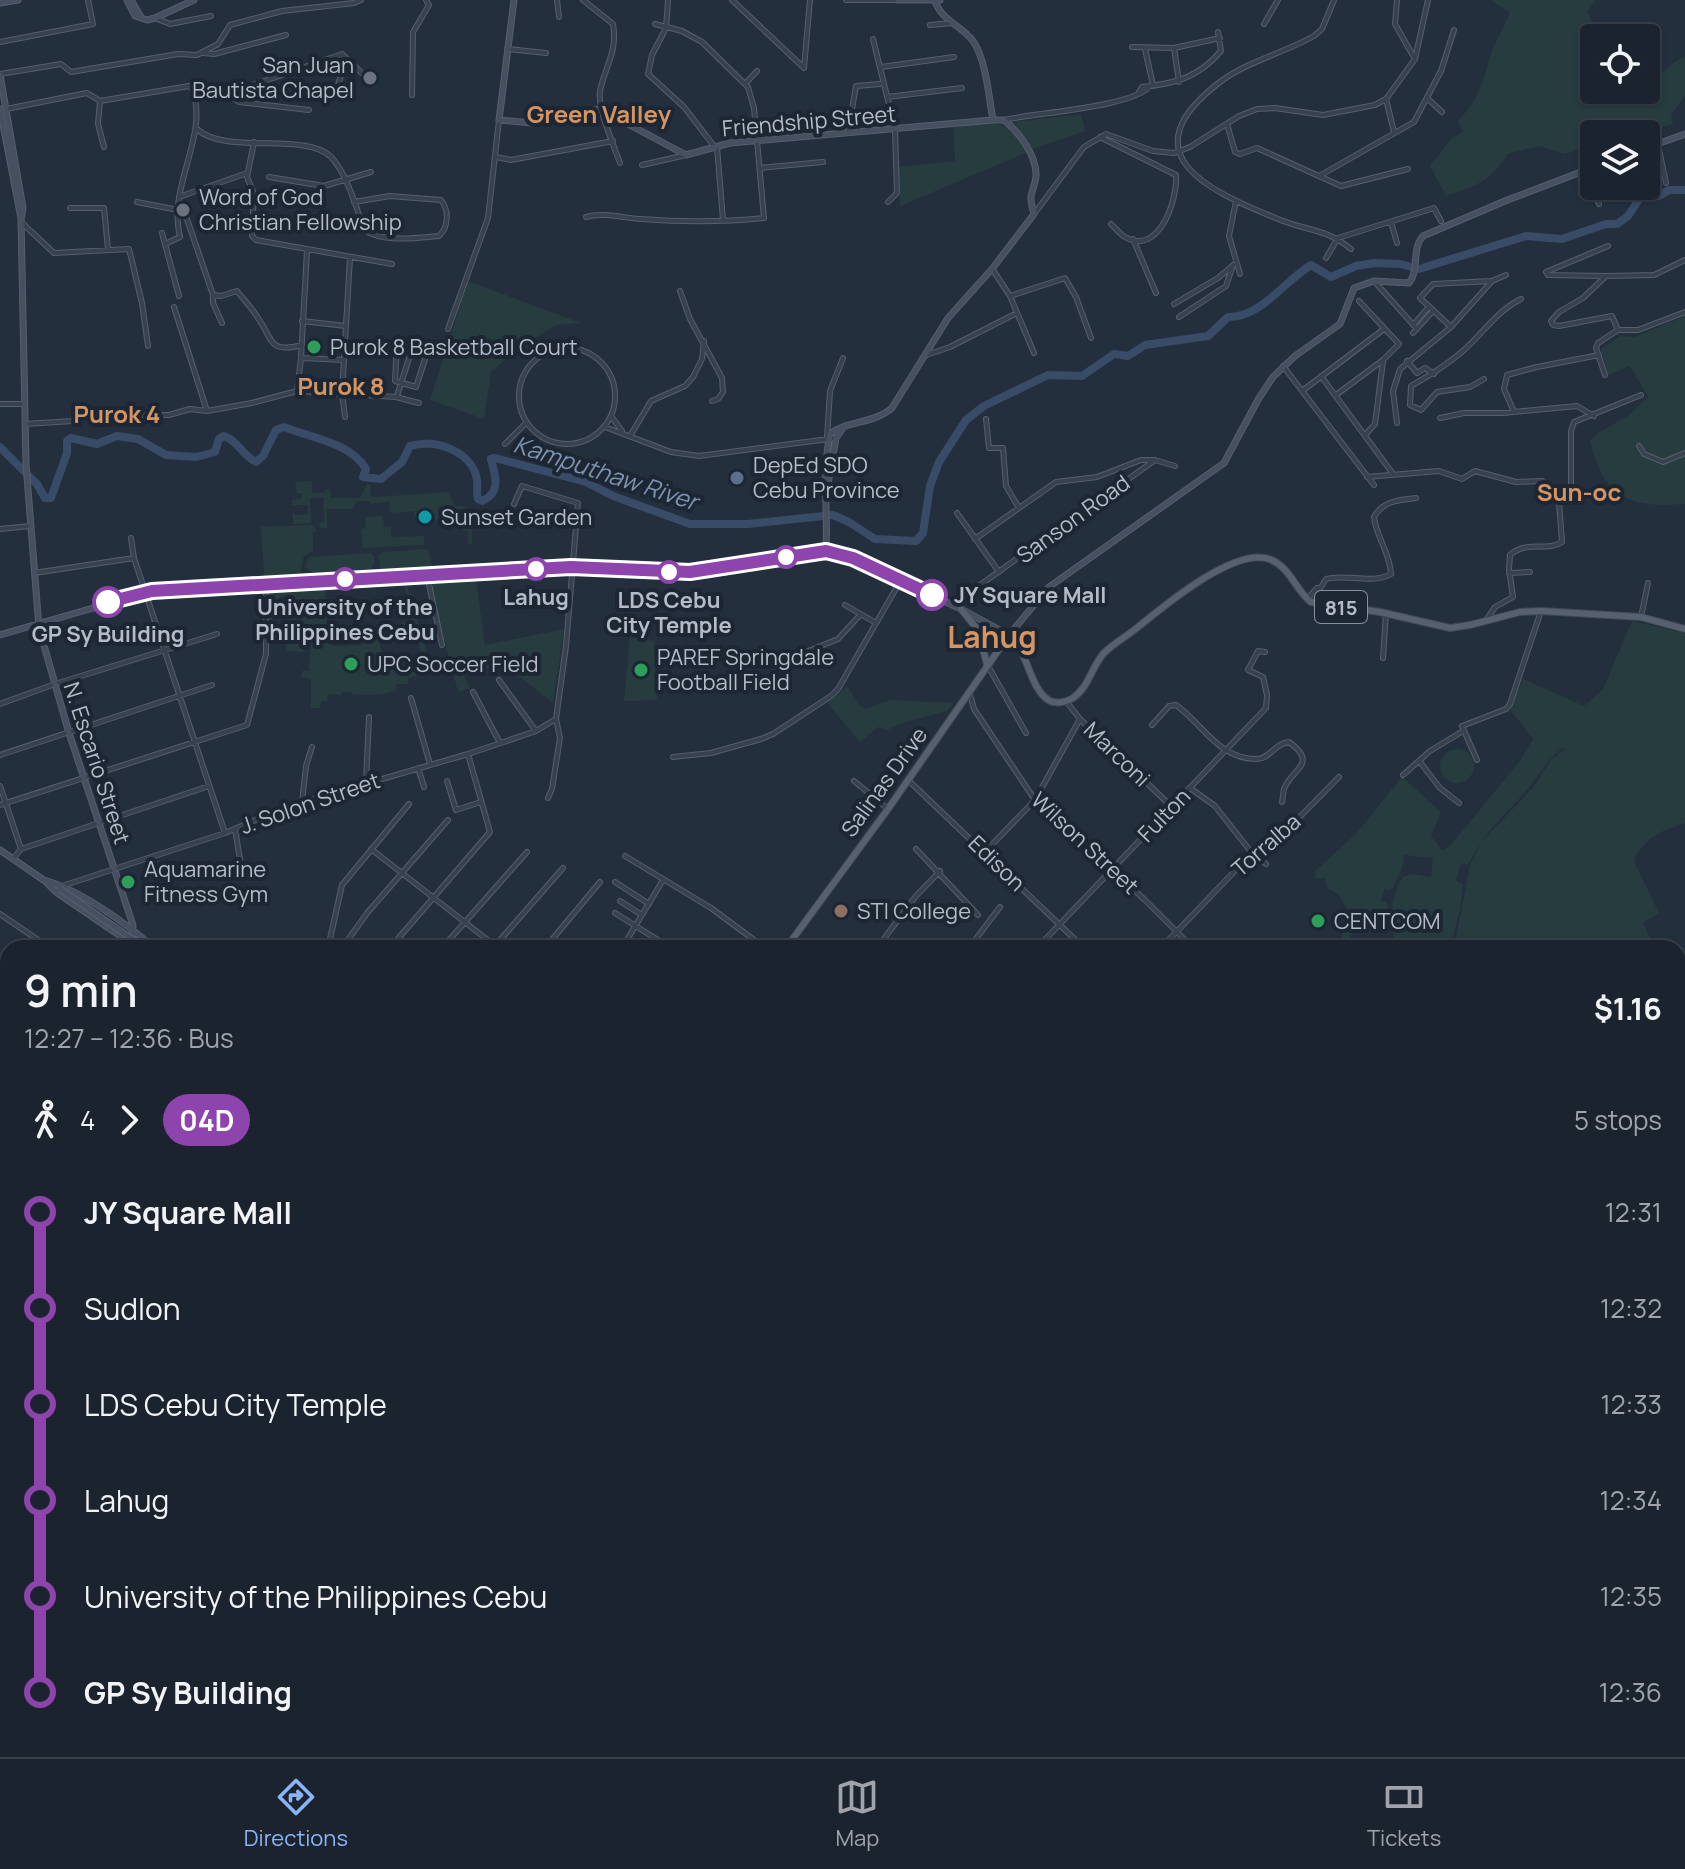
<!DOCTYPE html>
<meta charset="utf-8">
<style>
body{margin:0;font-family:Manrope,sans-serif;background:#282f3a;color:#f1f3f6;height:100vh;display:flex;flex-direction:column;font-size:30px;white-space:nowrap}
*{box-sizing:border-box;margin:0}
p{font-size:26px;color:#a0a4aa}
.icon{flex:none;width:44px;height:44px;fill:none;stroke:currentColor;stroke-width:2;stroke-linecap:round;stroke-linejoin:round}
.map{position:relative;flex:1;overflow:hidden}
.side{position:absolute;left:0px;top:940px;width:1686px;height:818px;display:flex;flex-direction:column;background:#1b232e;border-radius:24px 24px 0 0;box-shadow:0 2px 6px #0004,0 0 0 2px #39404a}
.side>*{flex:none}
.badge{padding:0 16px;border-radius:26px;font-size:28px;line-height:52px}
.tools{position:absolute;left:1580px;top:24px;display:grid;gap:16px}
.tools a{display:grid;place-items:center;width:80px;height:80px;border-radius:8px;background:#1b232e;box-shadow:0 2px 6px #0004,0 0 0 2px #39404a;font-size:40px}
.map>.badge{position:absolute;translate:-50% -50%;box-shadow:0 0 0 4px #fff}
.legs{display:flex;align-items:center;gap:12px;height:88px;padding:0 24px;font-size:26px}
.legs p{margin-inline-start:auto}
.headline{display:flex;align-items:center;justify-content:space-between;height:136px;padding:0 24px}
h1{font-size:44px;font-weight:600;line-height:60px}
ul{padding:0 24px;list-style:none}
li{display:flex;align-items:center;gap:28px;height:96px;font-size:30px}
li i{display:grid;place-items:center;width:12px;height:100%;margin:0 10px;background:currentColor}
li i::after{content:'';width:20px;height:20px;margin:-10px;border:6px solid;border-radius:50%;background:#1b232e}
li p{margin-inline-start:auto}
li:first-child i{background:linear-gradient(#0000 50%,currentColor 0)}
li:last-child i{background:linear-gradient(currentColor 50%,#0000 0)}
.tab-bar{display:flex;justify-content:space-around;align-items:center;height:112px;border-top:2px solid #39404a;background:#1b232e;font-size:22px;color:#a0a4aa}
.tab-bar a{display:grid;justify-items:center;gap:4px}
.tab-bar .current{color:#8ab4f8}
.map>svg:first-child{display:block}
.green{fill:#263c3f}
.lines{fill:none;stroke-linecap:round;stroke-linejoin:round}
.stream{stroke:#394c67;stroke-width:2}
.river{stroke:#394c67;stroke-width:8}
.street-casing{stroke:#565f6c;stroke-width:6}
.secondary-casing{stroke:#565f6c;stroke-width:7}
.primary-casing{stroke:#414a57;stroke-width:8}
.street{stroke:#38414e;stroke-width:4}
.secondary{stroke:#465061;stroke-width:5}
.primary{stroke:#56606e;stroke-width:6}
.secondary-bridge-casing{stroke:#565f6c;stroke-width:7;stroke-linecap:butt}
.secondary-bridge{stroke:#465061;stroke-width:5}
.line-1-casing{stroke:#fff;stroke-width:18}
.line-1{stroke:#8e44ad;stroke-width:12}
.worship-dot{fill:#6b7280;stroke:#1d2633;stroke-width:3}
.leisure-dot{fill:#2e9e5b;stroke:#1d2633;stroke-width:3}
.service-dot{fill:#5c6f8a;stroke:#1d2633;stroke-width:3}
.culture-dot{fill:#0f9aa8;stroke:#1d2633;stroke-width:3}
.stop-1-dot{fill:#fff;stroke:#8e44ad;stroke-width:4}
.education-dot{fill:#8d6e63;stroke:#1d2633;stroke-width:3}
.labels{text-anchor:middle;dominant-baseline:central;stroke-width:8;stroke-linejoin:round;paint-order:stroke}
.shield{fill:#1d2633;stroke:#878f9c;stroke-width:2}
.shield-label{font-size:20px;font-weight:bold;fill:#b4bcc9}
.poi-label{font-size:22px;fill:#b4bcc9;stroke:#1d2633;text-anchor:start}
.street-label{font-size:22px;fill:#b4bcc9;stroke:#1d2633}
.stop-label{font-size:22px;font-weight:bold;fill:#b4bcc9;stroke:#1d2633}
.neighbourhood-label{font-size:24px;font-weight:bold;fill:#d59563;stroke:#1d2633}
.water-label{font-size:24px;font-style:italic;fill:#7c92b1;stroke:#1d2633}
.district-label{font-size:30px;font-weight:bold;fill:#d59563;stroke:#1d2633}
</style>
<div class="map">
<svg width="1685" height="1757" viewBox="0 0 1685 1757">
<rect width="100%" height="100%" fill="#242f3e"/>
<path class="green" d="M1491,0H1596L1588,11L1596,38H1594V90H1646V80C1667,73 1667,65 1685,56V95L1671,115L1673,124L1636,134H1594V146L1564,154L1539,146L1508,154C1489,182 1477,186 1446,196L1430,166L1452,138L1463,132L1458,122L1474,101L1482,84L1492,50L1510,13Z
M1081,114L1085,131L1032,149L1014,122Z
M992,123C1010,125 1019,137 1026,153L900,206L899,167L955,161L953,127Z
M470,282L581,323L556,325L519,348L491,372L484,419L430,400L467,284Z
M1685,316V504C1629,508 1604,499 1590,441L1598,433L1629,415L1648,397L1630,366L1608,375L1601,349L1620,336L1634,337Z
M312,481V493H325L326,489H330L331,498H360L367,484L371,486L370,496L376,497L448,492L455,506H464L472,518V544H468V531H463V522H456L454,506L438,507V513H443L444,520L435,521V515C429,509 420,509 415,517V511L390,513L389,502L374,503L373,506L369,501H356L353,509H327V528H321L318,523L324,522L323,497L310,498L311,523L293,524V512L296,515L308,514L307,505H292V500L300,499L302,496V493H297L295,482Z
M383,516L384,527H391V537L424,536V545L363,548L361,529L366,528L365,517Z
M312,525L317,531H313V551L304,556L300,574L264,577L261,527Z
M428,549L433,570L383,572L380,570L378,555L382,552Z
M371,553L374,556V564L368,573L314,576L305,566L309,557Z
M476,579L485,645L564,629L553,703L503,663L464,676L470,688L458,692L429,580Z
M403,582H406L409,593L415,595L412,599L431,668L416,670L417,676L408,678V684H396V691C379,695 367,696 352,694L351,692H342V695L328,694L327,701H321L320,708H311V679L302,678V671H309L311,641L304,640L303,652L286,651L289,596H282L274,603L269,647V587L325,585L328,643L334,646L362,645L369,631L383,628L386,635L378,638L387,670L397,668L400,675L413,672L412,664L423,660L414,627L403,630L401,623L413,619Z
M1632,621L1685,633V823C1661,831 1644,837 1634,861L1659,913L1643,923L1655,948H1454L1470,865L1481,842L1532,789L1552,759L1565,749L1564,747C1547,759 1540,775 1527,790C1504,816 1483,833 1468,865L1461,863L1456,881L1463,884L1460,909L1450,948H1396C1390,924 1389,898 1403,877L1412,874L1431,877L1433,858L1404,855L1403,865L1393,888L1386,891L1385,886L1381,902L1385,901L1388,904L1385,923L1376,909L1371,915L1375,924L1373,925L1365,919L1366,922L1363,926L1360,924L1347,940L1343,939L1342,935L1348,911L1339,895L1327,888L1325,878H1315V871L1355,835L1402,777L1441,812L1431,836L1442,850L1450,846L1520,761L1533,739L1509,708L1523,679L1584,706L1603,689Z
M630,637L654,641L657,700L624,701Z
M848,686L858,704L865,709L890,700L953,703L947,711L902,723L887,730L878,727L860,742L827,703Z
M1440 766a17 17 0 1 1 34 0a17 17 0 1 1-34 0Z
M517,1750H690L713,1757H525Z
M753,1750H975L986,1757H750Z"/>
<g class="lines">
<path class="stream" d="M1678,1624H1685
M1533,1757L1535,1753L1545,1750"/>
<path class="river" d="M0,447L37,484L45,498H51L67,453V441L71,438L97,444L117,436L138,439L166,455L196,457L215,452L219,439L224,436C237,440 242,455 256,462L263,456L276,430L284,427C312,438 351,443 366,469L363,477L381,479L402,462L410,446C434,438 473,451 477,480C478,486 476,492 478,499L482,501C502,492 495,476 491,459L495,458L586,482L613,496L690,524H748L833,515L849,522L875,539L916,541L923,533L930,486L939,462L966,420L984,406L1048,375L1082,376L1114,354L1128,356L1145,345L1208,336L1228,317C1262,317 1283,282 1311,265L1331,277L1356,266L1374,263L1400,264L1419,269L1526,236L1562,239L1606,224H1617L1628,216L1640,198L1659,196L1669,190H1685"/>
<defs>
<path id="street" d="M557,0L559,17
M583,0L613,24C618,52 605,66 600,91C597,108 614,146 620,163
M668,0L666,28L652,55L648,74L684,107L714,146
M732,0L804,68
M846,0H898
M1334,0L1322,29L1314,36C1284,53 1248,61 1220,82C1127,153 1206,190 1278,219C1306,231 1326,228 1351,249
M1397,0L1395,24L1415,59
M155,18L170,24L211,16
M1264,24L1278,0
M930,25L953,23
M873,39L895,129L897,193L888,202
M0,42L93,24L88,0
M1132,47L1174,48L1220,38
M1174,48L1179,82
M507,49L546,53
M1145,49L1153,85
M203,53L214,54L286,35
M881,67L954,57
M804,68L810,0
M0,74L61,64L71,72L178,54L197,55L218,44L230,25L282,11L354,3L361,0
M745,84L757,71
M227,94L239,102L309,110
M1138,94L1142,87C1175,84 1199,77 1221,51L1218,32
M335,95L346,59
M412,95L413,32L429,5L426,0
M887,97L962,88
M1427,98L1442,112
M196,99L227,94L342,54L373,84
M1386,99L1394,132
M100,101L98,124L104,147
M6,109L87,93L100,101L189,86L192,89C210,136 167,185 180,237L165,244
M1004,120C1033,113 1134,107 1150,86
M1227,124L1235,152L1240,154L1257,148L1341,186L1408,169
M197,129C224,155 305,132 330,156C346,171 357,209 364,230C384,243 416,238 439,236C449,227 449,210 441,200L390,196L354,202
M848,132L856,86L880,84
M1100,137L1176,175C1178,199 1159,257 1125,237C1120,234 1115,228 1111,224
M254,142L247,177L254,194L252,229V236L256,240L392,264
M1658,144L1666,183
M717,147L723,220
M496,157L511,160L613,141
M642,165L686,155
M760,168L823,162
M1584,170L1599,204
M1321,175L1414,122L1441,71L1454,30
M269,177L324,186L371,172
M179,197L247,173
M1236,201L1229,236L1240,274
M137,202L178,210L187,219L213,295V303L222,323
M70,208H104L108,249
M1034,214L1084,147L1106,134L1153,151L1174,153L1190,147L1239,116L1257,109L1275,108L1323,115L1375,105L1386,99L1415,59L1428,0
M586,217C603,212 623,218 641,219C681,222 724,222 764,218L754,108L748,87L702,42L682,31L655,24
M21,222L54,253L129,249L142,303L148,346
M1391,222L1397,243
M162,233L179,296
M1133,239L1156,293
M1326,258L1338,238L1434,208L1441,221
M993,270L1010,296L1034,353
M1606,276L1548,275L1546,272L1608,246
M1374,281L1417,329
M680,291L690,319L722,378L723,392L718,399L712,401
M213,295L221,296L237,291C244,300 252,308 258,318C273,339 268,354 302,345
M1010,296L1065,278L1076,297L1091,338
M1174,304L1218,278L1231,267
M174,307L207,411
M1179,317L1226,286L1233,265
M302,321L346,326
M1413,325L1429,307
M1451,327L1420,298L1433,284L1492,281L1506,275
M448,329L488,218L499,120
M1618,330L1612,316L1559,326L1553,325L1551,321L1559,312L1583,298L1606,276L1654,275L1685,260
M1413,333L1433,311
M397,344L427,353L416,387L395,381Z
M519 396a48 48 0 1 1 96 0a48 48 0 1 1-96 0Z
M926,355L950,347L1017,313
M302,358L344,360
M1407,361L1417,373L1425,368L1434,374
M1283,366L1374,485
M1605,375L1596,348L1598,343L1618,330H1638L1685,312
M1321,376L1393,474
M1484,379L1470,387L1437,392L1421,410L1410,405L1411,386C1430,375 1447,365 1464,350C1484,332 1497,311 1521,299
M297,391L301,358L307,250
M1302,391L1384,329
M1336,395L1383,360L1399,344L1359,301
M397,396L412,349
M0,404H25
M1514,412L1504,389L1507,375L1537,367L1599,355
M611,416L622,431
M345,417L342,393L350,258
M1440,418L1464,413H1503L1577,406L1594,416
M986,419L989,448H1003L1006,486L1019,508
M1397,423L1393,391L1400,369L1451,327L1492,281
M25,424L73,421L84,416L97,415H169L190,409L207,411L252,403L297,391L396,397L419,403
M605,427L671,452L699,456L836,438
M1366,434L1375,424L1383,361
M630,436L651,401L685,386L693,377L702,359L704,341
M827,438L830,391L843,358
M505,444L527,422
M1639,446L1644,454L1663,462L1685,453
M1367,477L1439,471L1462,479L1475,471L1516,482L1542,481
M1571,487L1580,494
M514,504L522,486L578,503L566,646L556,719L560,738L552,789L548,798
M957,513L999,572
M0,529L30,526
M131,538L134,558L225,833
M975,539L1056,482L1097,477L1141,460H1155L1175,466
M34,573L134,558
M1509,573L1530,572
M427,575L442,645
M1049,587L1062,600
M1307,599L1317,588L1320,589
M1312,601L1326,579C1346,573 1372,585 1391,574C1390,552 1376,537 1374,517C1383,501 1398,500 1416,498
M845,605L876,623
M952,605L1155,460
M1641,617L1648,583
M1487,619L1495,607L1513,597L1509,569L1510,555C1526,540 1547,552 1562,542L1559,502L1571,487V431L1574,422L1641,395
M796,656L838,639L860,615
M1383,658L1386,613
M988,666L1026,733
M499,680L536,731
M473,692L500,743
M970,694L974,709L1035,800L1145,900L1193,948
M411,698L430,764
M1066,701L1080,719L1171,806
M0,704L55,684L217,634
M1152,725L1169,706L1176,705C1204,725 1218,759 1257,759C1270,759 1275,743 1289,742C1319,764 1292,768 1284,789C1283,793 1283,798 1282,802
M0,755L212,685
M673,757L711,753L761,739L773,734L831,696L838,689L901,580
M1477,760L1462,726L1506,709L1510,704L1541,611
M1420,762L1440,788L1459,803
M418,768L424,787
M1403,775L1430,751L1463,731
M908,780L1084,948
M447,781L456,810L481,802
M854,781L888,809
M366,782L369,717
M0,786L21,849
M1190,788L1215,806L1252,853L1266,864
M302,802L306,766L312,747
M0,805L247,725L266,654V584
M235,829L242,872
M371,849L498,948
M916,849L978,915
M985,852L1035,800L1080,719
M625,856L711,908L765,948
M13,859L21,849L209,786
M615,882L649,904
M62,886L225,833L286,807L468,754L536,731L556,719
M620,901L642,915
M615,913L658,940
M0,914L50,948
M704,945L708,948
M328,948L342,885L409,804
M342,948L368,912L448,820
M390,948L490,832L468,754
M442,948L527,852
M493,948L563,868
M545,948L600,882
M622,948L663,880
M877,948L916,896L940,871
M969,948L1000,907
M1037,948L1266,708L1267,695L1263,677L1248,670L1258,651L1265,652
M1161,948L1252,853L1286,831L1339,777
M1678,1121L1685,1119
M1678,1137L1685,1142
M8,1220L0,1228L8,1240
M1678,1221L1685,1226
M1678,1339L1685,1329
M0,1454L8,1473
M1678,1489L1683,1496L1678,1529
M1678,1565L1685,1566
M0,1575L8,1568
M0,1683L8,1675
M0,1735L8,1726
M62,1750L68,1757
M127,1750L133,1757
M284,1750L290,1757L301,1750
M330,1750L335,1757
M1171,1750L1180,1757
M1275,1750L1282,1757
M256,1757L264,1750
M367,1757L376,1750
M443,1757L452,1750
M1078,1757L1081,1750
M1121,1757L1125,1750
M1334,1757L1338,1750"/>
<path id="secondary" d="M127,0L135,16L147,20L155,18L194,0
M131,0L141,17
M514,0L499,120L531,123L600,109L686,155L730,143L993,120H1004C1019,132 1037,156 1036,176C1034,195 1027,190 1034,214L992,269L948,318L892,408C874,424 848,420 830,434C822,472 828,512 826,551
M898,0H940
M935,1C941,20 962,26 973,41C986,59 989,98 993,120
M0,3L18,0
M0,75L23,208L21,219L26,464L39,628L69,733L133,925L132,943L128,948
M0,109L21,218
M1646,148L1685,134
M828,484L836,438L843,428
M0,635L152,591L571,567L690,572L826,551L868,565L961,609L1009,635L1049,587L1224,463L1259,398L1273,377L1295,356L1340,324L1354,288L1374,281L1409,283C1420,270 1411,249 1423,236L1505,201L1594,167
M0,850L45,881
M44,880C80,890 126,923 154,948
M45,881L56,892L138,948
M117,948L126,936
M0,1146L8,1138
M0,1157L8,1149
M0,1306L8,1319
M0,1323L8,1335
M227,1750L233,1757
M1494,1750L1516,1757
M1519,1750L1528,1757
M155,1757L163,1750"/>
<path id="primary" d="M961,609L978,630L987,664
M786,948L888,809L1009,635C1029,652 1029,689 1050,701C1057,704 1067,702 1073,698C1089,687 1092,666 1104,653C1114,643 1127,636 1138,627C1164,606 1234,547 1269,559C1290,566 1295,590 1311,602L1380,612L1450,628L1470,625L1520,612L1541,611L1641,617L1685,629
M0,1481L8,1478
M0,1487L8,1483"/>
</defs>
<use href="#street" class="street-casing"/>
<use href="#secondary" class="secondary-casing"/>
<use href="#primary" class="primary-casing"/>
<use href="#street" class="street"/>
<use href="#secondary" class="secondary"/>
<use href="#primary" class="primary"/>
<defs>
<path id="secondary-bridge" d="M60,889L145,948"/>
</defs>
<use href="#secondary-bridge" class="secondary-bridge-casing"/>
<use href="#secondary-bridge" class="secondary-bridge"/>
</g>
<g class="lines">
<defs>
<path id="line-1" d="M108,602L152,591L571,567L690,572L826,551L853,558L932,595"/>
</defs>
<use href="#line-1" class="line-1-casing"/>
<use href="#line-1" class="line-1"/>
</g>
<g class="worship-dot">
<circle cx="370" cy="78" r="8"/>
<circle cx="183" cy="210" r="8"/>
</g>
<g class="leisure-dot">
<circle cx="314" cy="347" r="8"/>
<circle cx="351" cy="664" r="8"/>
<circle cx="641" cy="670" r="8"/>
<circle cx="128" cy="882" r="8"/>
<circle cx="1318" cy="921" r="8"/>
</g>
<circle class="service-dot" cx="737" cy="478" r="8"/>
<circle class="culture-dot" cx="425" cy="517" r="8"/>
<g class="stop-1-dot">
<circle cx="786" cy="557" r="10"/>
<circle cx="536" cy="569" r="10"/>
<circle cx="669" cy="572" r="10"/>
<circle cx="345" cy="579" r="10"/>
<circle cx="932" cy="595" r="14"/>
<circle cx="108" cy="602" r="14"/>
</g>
<circle class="education-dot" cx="841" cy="911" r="8"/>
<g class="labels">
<rect class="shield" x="1315" y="591" width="52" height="32" rx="6"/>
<g class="shield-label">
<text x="1341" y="607">815</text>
</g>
<g class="poi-label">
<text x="354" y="65" text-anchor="end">San Juan<tspan x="354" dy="25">Bautista Chapel</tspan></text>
<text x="199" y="197">Word of God<tspan x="199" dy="25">Christian Fellowship</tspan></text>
<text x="330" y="347">Purok 8 Basketball Court</text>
<text x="753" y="465">DepEd SDO<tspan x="753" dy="25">Cebu Province</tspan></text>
<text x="441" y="517">Sunset Garden</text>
<text x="657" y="657">PAREF Springdale<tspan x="657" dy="25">Football Field</tspan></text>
<text x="367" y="664">UPC Soccer Field</text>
<text x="144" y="869">Aquamarine<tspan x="144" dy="25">Fitness Gym</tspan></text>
<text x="857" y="911">STI College</text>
<text x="1334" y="921">CENTCOM</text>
</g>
<g class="street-label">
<text transform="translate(809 121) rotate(-5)">Friendship Street</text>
<text transform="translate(1073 519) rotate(-36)">Sanson Road</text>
<text transform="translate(1117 754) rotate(44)">Marconi</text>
<text transform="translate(97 763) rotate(72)">N. Escario Street</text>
<text transform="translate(884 782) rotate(-54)">Salinas Drive</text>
<text transform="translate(310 803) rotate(-19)">J. Solon Street</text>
<text transform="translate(1164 815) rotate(-46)">Fulton</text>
<text transform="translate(1085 843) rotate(43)">Wilson Street</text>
<text transform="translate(1266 845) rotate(-41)">Torralba</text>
<text transform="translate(997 863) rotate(44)">Edison</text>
</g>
<g class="stop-label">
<text x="954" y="595" text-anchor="start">JY Square Mall</text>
<text x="536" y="597">Lahug</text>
<text x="669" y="600">LDS Cebu<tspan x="669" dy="25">City Temple</tspan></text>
<text x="345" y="607">University of the<tspan x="345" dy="25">Philippines Cebu</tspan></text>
<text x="108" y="634">GP Sy Building</text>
</g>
<g class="neighbourhood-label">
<text x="599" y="113">Green Valley</text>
<text x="341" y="385">Purok 8</text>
<text x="117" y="413">Purok 4</text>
<text x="1579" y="491">Sun-oc</text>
</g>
<g class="water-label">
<text transform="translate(606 472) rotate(18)">Kamputhaw River</text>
</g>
<g class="district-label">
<text x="992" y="636">Lahug</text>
</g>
</g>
</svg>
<div class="tools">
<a><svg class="icon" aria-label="locate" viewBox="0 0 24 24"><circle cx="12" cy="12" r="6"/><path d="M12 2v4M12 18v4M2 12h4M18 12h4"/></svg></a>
<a><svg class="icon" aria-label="layers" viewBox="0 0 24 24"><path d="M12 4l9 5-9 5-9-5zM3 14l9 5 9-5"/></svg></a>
</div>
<section class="side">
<div class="headline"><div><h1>9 min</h1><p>12:27 – 12:36 · Bus</p></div><b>$1.16</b></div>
<div class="legs"><svg class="icon" aria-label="walk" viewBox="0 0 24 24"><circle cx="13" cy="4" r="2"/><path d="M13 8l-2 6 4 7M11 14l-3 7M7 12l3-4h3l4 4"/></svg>4<svg class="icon" aria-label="forward" viewBox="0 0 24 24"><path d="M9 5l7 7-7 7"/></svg><b class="badge" style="background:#8e44ad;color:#fff">04D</b><p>5 stops</p></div>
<ul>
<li><i style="color:#8e44ad"></i><b>JY Square Mall</b><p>12:31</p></li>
<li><i style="color:#8e44ad"></i><span>Sudlon</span><p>12:32</p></li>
<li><i style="color:#8e44ad"></i><span>LDS Cebu City Temple</span><p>12:33</p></li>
<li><i style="color:#8e44ad"></i><span>Lahug</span><p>12:34</p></li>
<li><i style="color:#8e44ad"></i><span>University of the Philippines Cebu</span><p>12:35</p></li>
<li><i style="color:#8e44ad"></i><b>GP Sy Building</b><p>12:36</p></li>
</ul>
</section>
</div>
<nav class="tab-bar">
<a class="current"><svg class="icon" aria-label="directions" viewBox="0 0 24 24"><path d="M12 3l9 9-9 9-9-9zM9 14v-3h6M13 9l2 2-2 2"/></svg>Directions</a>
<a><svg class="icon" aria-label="map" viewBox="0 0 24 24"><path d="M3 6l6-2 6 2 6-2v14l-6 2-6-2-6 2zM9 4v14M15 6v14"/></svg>Map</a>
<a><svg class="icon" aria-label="tickets" viewBox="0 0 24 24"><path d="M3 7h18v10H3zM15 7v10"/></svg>Tickets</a>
</nav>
